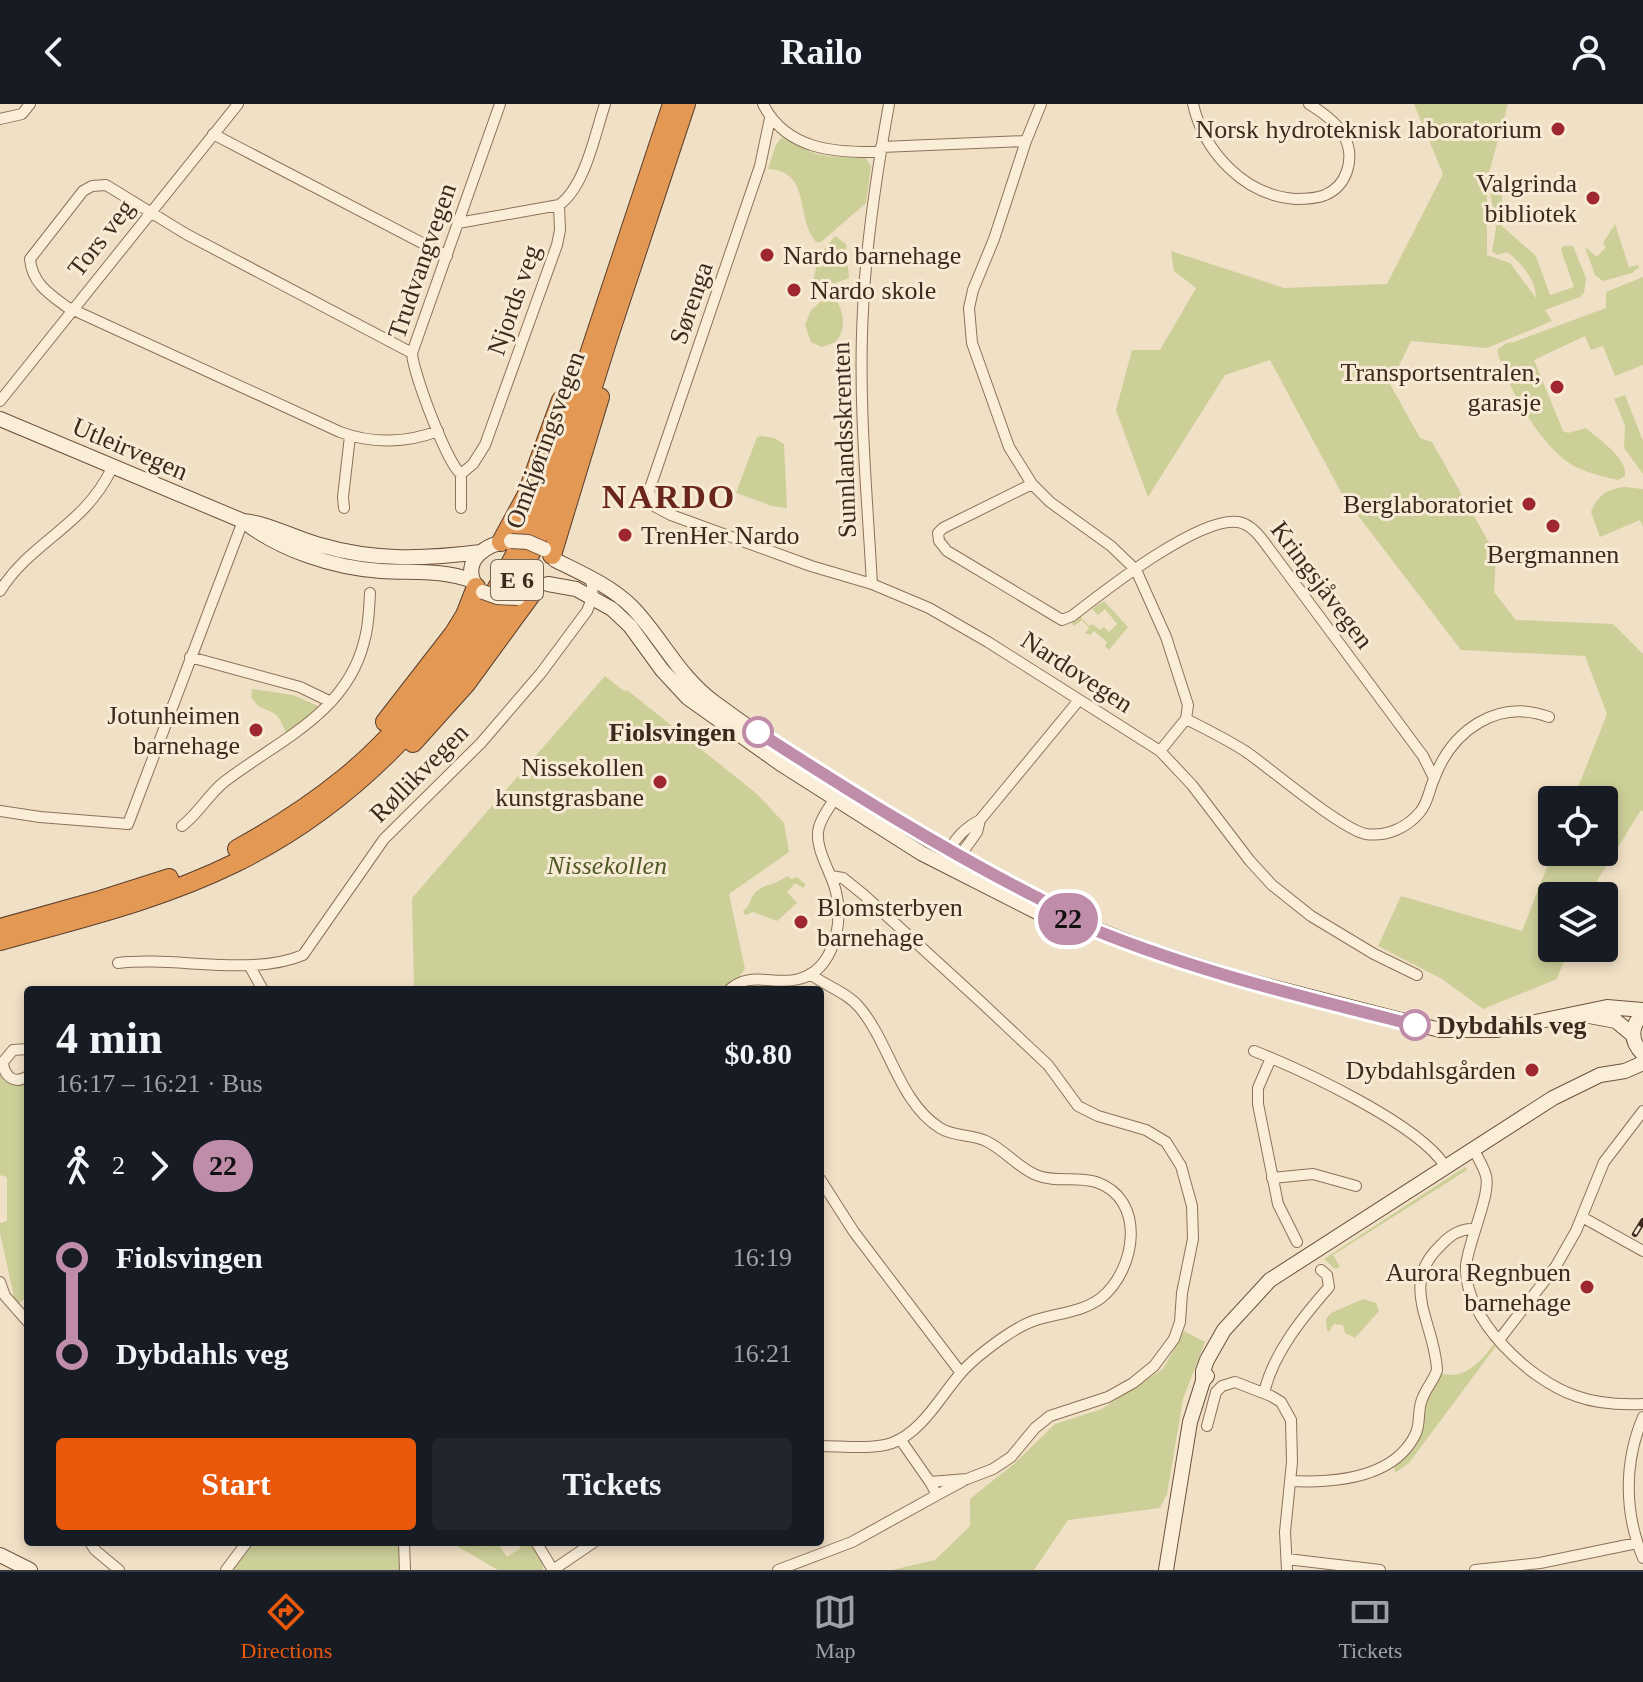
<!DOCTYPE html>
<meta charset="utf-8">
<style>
body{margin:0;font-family:Georgia,serif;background:#20242c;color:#f1f3f6;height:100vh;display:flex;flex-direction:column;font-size:30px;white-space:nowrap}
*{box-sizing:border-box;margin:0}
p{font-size:26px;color:#9ea1a6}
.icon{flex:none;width:44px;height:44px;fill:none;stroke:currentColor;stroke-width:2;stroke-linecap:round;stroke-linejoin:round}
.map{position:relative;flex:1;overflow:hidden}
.details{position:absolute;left:24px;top:882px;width:800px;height:560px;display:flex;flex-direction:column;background:#171b24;border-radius:8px;box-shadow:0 4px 12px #0003}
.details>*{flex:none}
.badge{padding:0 16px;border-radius:26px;font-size:28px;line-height:52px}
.buttons{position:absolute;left:1538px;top:682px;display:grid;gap:16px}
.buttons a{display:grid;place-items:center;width:80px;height:80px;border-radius:8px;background:#171b24;box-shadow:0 4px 12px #0003;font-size:40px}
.map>.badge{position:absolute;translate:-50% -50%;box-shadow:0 0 0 4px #fff}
.legs{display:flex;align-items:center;gap:12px;height:88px;padding:0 32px;font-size:26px}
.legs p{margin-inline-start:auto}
.overview{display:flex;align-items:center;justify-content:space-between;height:136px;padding:0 32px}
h1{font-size:44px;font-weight:800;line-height:60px}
.cta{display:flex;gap:16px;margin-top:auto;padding:16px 32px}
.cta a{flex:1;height:92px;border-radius:8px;background:#ea580c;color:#fff;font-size:32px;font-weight:800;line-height:92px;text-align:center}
.cta a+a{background:#20242c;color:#f1f3f6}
ul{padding:0 32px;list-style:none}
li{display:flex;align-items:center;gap:28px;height:96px;font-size:30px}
li i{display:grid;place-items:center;width:12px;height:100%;margin:0 10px;background:currentColor}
li i::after{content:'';width:20px;height:20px;margin:-10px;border:6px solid;border-radius:50%;background:#171b24}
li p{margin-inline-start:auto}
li:first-child i{background:linear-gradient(#0000 50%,currentColor 0)}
li:last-child i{background:linear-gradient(currentColor 50%,#0000 0)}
header{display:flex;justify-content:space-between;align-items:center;height:104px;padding:0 32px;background:#171b24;font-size:36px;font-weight:800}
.tabs{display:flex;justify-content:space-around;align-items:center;height:112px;border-top:2px solid #363941;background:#171b24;font-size:22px;color:#9ea1a6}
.tabs a{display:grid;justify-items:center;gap:4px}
.tabs .current{color:#ea580c}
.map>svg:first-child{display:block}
.green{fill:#cdcf98}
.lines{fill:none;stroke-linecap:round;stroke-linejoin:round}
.street-casing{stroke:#8d715a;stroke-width:12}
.secondary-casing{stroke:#6e523d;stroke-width:16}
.highway-casing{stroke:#5a3f2e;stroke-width:20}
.street{stroke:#faeed9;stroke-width:10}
.secondary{stroke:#faeed9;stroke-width:14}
.highway{stroke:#e39853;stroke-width:18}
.rail-casing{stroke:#3c2a1f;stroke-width:6}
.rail{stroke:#f7ebd5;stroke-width:3;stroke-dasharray:9;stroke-linecap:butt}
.secondary-bridge-casing{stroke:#6e523d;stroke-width:16;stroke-linecap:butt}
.secondary-bridge{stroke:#faeed9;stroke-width:14}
.line-1-casing{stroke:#fff;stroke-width:18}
.line-1{stroke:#bf8ca9;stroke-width:12}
.poi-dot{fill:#9f2731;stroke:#f7ebd5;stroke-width:3}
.stop-1-dot{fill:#fff;stroke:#bf8ca9;stroke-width:4}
.labels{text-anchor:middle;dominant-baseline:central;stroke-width:6;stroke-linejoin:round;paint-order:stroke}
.shield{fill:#f7ebd5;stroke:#746456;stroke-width:2}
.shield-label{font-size:24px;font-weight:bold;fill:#3c2a1f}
.poi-label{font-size:26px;fill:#3c2a1f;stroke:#f7ebd5;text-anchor:end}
.street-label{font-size:26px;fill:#3c2a1f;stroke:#f7ebd5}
.stop-label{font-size:26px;font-weight:bold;fill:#3c2a1f;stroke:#f7ebd5;text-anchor:end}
.park-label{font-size:26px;font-style:italic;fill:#505924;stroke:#f7ebd5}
.district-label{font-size:34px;font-weight:bold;letter-spacing:2px;fill:#6b261c;stroke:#f7ebd5}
</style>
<header><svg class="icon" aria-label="back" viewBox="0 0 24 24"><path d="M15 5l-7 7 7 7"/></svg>Railo<svg class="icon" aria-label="person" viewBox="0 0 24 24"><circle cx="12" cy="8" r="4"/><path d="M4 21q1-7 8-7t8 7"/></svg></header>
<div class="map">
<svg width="1643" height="1466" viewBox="0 0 1643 1466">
<rect width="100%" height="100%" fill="#f0e0c5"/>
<path class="green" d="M1414,0H1508L1487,76V151L1510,159L1536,194C1536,176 1521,158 1507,148L1497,151L1492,147L1496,124L1489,80L1497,78L1502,84V110L1508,115L1502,122L1536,152L1550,191L1574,183L1561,146L1563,142H1573L1586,174L1584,189L1580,193L1545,206L1552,217L1487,244L1411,237L1390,280L1420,334L1432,338L1496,451L1494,488L1516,516L1613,520L1643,550V708L1641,706L1595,780L1590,792H1552V844H1569L1557,875L1483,905L1442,875L1378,842L1401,792L1522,827L1553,748H1604V696H1573L1607,610L1585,552L1461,546L1343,392L1270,256L1225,271L1148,393L1116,306L1132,246H1160L1196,184L1174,167L1171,147L1284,184L1387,180L1443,70Z
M781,34C793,35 800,44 811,48C828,54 846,53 865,53L871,62L866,99L821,138H816C794,110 812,68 768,65L775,43Z
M1615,120L1629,163L1638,161L1639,163L1632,169L1603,177L1595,171L1585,143L1597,153L1606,143L1603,139Z
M835,132L846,140L849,174L836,179H813L818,153Z
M1643,173V261L1615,272L1603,242L1591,246L1585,232L1534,256L1563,327L1568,329L1586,324C1599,336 1628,354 1625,372L1618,376C1604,373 1589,369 1576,363C1542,346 1506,282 1497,246L1507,239L1514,238L1606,204V188Z
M825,194L835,195C845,208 846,225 836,238L822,243L811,238L805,221L811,206Z
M1625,291L1643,337V370L1624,344L1625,321L1614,295Z
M761,332L774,334L784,340L787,404L772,402L736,389L757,333Z
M1625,383L1643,385V423L1640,416L1600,433L1591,408C1597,392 1608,384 1625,383Z
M1104,497L1128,523L1109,546L1105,542L1107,538L1094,527L1090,531L1085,529L1089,524L1082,516L1074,522L1072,520L1073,515L1076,518L1080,512L1089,522L1092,520L1100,526L1104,523L1109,528L1117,520L1105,505L1098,511L1092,505Z
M605,572L624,587L627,586L757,690L784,719L789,748L729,790L745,865L730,886H414L412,794Z
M252,585L293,591L318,602L311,612L286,629C277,607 277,611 258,602L251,593Z
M787,772L791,775L797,773L806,781L803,784L795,779L787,788L797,799L777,817L753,808L745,811L743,807C752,801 749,792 758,786C768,779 774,782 787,772Z
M0,970C8,981 16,984 28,977V1192L16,1202L0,1129V1119L7,1117V1073L0,1071Z
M1465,1063L1467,1066L1333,1151L1340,1163L1335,1165L1324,1155Z
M1363,1195L1376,1199L1379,1207L1355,1234L1345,1229L1343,1221L1334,1220L1329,1228L1327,1226L1326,1215L1331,1209Z
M1184,1227L1205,1238L1183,1295L1167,1390L1160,1404L1068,1416L1034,1466H892L935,1456L970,1422V1395L1015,1359L1055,1320L1102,1305L1163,1265Z
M1493,1241L1496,1242L1409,1359L1395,1369L1394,1357C1418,1337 1411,1329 1422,1302C1427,1290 1436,1282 1440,1269C1463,1277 1481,1258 1493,1241Z
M251,1438H404L405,1466H230Z
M450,1438H483L487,1443L497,1438L507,1453L521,1444L517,1438H531L543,1458V1466H498Z"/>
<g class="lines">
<defs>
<path id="street" d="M763,0C786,46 835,49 880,48
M1193,0C1204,48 1244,91 1295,95C1304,95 1316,95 1325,91C1347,82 1355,55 1345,34C1339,20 1322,8 1309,0
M770,14L760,62L649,387L654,402L671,411L811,462L872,480L929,504L988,538L1160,647L1192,681L1250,757L1272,781L1311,812L1374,850L1417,871
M0,15L22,10L30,0
M213,30L447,152
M1026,37L994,135L973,186L969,204L972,239L1009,343L1032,380L1050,398L1111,442L1136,466L1166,533L1188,601L1186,615L1160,647
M881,43L1026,37L1041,0
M458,119L559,101C585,83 595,30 605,0
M412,249L186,130L106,81L92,82L83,87L30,155C32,179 49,190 67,203L340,328C372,340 407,339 438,327
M0,297L238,0
M461,370C447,360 413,268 412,249L500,0
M461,370L473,360L485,341L557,141L560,126L559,101
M461,370V404
M1032,380L943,424L938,429L939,437L947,447L1062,516L1072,512C1103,488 1199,412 1238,418C1252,420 1262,435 1270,446L1423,652L1434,674
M344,404L343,393L350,332
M872,480C867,389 858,296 863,206C866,137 877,67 889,0
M0,487C32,436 84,423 112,364
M190,553L300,583L331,598
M1186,615C1206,625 1226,635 1245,647C1270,664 1342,726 1366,730C1386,733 1407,724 1420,708C1428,699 1429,686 1434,675C1452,626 1498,594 1549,613
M0,707L40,713L128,720L243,417
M182,722C198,710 208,691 224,678C277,637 346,610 364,538C369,522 369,506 370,489
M948,752C952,736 966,723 980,716
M957,756L977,728L980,716L1079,596
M831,772L843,774L864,791L981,898L1048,961L1078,1002L1098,1012L1146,1026L1166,1038L1181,1062L1192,1102L1193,1135L1182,1189L1180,1218L1174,1235L1154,1262L1133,1279L1108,1293L1050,1312L1035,1324L1011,1353L993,1365L967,1375L930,1378L900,1335
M118,859C174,852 252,873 303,851L384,735L481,639L541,569L587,507L593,492L591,474
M249,861L263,886
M810,870C826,882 848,889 860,904C890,940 899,998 940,1024C954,1033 972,1030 986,1037C1005,1046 1017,1063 1036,1071C1055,1079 1077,1072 1096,1078C1147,1095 1136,1166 1101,1194C1081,1209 1056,1209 1033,1217C1022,1221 1011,1228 1001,1235C987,1245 971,1257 960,1270C940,1293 922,1328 892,1339C871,1346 843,1342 820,1342
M729,886C750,866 774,882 799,875C834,866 844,817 836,788C832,769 813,743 819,723C822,712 831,701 837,691
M28,945L13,946L3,958C4,973 15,981 28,972
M1254,947C1302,966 1419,1020 1445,1062
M1271,954L1258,984V1000L1278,1100L1297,1138
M1473,1044C1477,1053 1484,1063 1486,1072C1491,1091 1468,1138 1466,1162C1463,1214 1530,1277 1576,1292C1598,1300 1620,1301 1643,1300
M1272,1074L1313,1070L1356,1082
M820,1075L854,1128L961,1269
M1582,1113L1643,1147
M0,1178L5,1192L28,1218
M1499,1236L1556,1162L1576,1127L1604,1058L1643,1007
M1264,1289C1273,1249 1303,1213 1329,1183L1327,1171L1321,1166
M1643,1313C1624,1358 1624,1408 1643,1454
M1207,1322L1216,1288L1222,1282L1235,1278L1271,1292L1281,1298L1291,1316L1292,1358L1285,1428L1287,1466
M1290,1377C1332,1379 1395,1375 1416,1329C1421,1317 1417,1304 1423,1293C1427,1283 1434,1276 1437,1266C1435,1219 1398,1181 1441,1141C1449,1132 1461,1124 1474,1125
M937,1391L963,1377
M90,1438L95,1446L119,1466
M404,1438L405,1466
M536,1438L553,1466
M1287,1455L1380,1466
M226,1466L247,1438
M553,1466L594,1438
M778,1466L852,1438L937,1391L930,1378
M1475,1466L1540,1459L1637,1439"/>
<path id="secondary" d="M0,315L243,417C280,446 334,464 381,467C413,469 442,465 473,477
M243,417C271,420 294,434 320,441C374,457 425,455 481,448
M555,456C581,469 611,482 632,503C662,534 678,572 715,599C793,657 878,705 961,754C996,774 1036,788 1066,814
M548,480L576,485L612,505L630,522L662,566L688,594L781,660L921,749L1043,811L1067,814L1154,848L1233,873L1440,926H1497L1607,903L1643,906
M476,482C460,456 487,439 511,437
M1643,910C1630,922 1630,937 1643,950
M1584,911L1616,917L1633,931
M1203,1277V1267L1207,1256L1224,1226L1270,1176L1553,994L1600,971L1625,967L1643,959
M0,1451L30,1466
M1166,1466L1190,1318L1203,1277L1207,1272"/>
<path id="highway" d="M501,438L526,392L561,296
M552,451L600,293
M385,618L454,529L465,511L476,483
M413,639L466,580L531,491
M237,745C275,724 311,701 344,674C429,605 506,484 545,383L672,0
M0,824L97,797L169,774
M0,837C79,815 160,796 235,759C374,691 481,564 543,423C569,363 588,298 608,235C634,157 660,78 686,0"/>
</defs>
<use href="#street" class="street-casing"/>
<use href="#secondary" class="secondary-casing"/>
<use href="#highway" class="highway-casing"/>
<use href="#street" class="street"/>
<use href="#secondary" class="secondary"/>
<use href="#highway" class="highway"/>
<defs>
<path id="rail" d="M1635,1130L1643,1117"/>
</defs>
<use href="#rail" class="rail-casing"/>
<use href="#rail" class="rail"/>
<defs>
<path id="secondary-bridge" d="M511,437L528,438L544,445
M483,488L497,493L518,494"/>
</defs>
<use href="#secondary-bridge" class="secondary-bridge-casing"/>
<use href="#secondary-bridge" class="secondary-bridge"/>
</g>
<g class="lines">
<defs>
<path id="line-1" d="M758,628C849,687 940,744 1036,793C1049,799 1059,810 1071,816C1181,864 1299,892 1415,921"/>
</defs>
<use href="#line-1" class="line-1-casing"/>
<use href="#line-1" class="line-1"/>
</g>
<g class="poi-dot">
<circle cx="1558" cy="25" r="8"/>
<circle cx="1593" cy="94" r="8"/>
<circle cx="767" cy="151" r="8"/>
<circle cx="794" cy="186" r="8"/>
<circle cx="1557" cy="283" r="8"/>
<circle cx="1529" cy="400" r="8"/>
<circle cx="1553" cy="422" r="8"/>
<circle cx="625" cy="431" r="8"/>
<circle cx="256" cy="626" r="8"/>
<circle cx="660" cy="678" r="8"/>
<circle cx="801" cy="818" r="8"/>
<circle cx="1532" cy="966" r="8"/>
<circle cx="1587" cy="1183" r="8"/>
</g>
<g class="stop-1-dot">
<circle cx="758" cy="628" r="14"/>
<circle cx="1415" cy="921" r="14"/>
</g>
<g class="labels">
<rect class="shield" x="491" y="456" width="52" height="40" rx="6"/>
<g class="shield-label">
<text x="517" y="476">E 6</text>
</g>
<g class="poi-label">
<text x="1542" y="25">Norsk hydroteknisk laboratorium</text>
<text x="1577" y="79">Valgrinda<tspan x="1577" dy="30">bibliotek</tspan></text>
<text x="783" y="151" text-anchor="start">Nardo barnehage</text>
<text x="810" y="186" text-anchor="start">Nardo skole</text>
<text x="1541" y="268">Transportsentralen,<tspan x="1541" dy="30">garasje</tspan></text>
<text x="1513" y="400">Berglaboratoriet</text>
<text x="641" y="431" text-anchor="start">TrenHer Nardo</text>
<text x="1553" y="450" text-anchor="middle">Bergmannen</text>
<text x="240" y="611">Jotunheimen<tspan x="240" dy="30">barnehage</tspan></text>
<text x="644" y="663">Nissekollen<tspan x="644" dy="30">kunstgrasbane</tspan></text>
<text x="817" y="803" text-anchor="start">Blomsterbyen<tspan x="817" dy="30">barnehage</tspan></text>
<text x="1516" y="966">Dybdahlsgården</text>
<text x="1571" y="1168">Aurora Regnbuen<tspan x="1571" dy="30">barnehage</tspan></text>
</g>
<g class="street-label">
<text transform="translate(101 134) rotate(-52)">Tors veg</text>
<text transform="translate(422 157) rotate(-71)">Trudvangvegen</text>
<text transform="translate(514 196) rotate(-71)">Njords veg</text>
<text transform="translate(691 199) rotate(-71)">Sørenga</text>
<text transform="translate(545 336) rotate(-70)">Omkjøringsvegen</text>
<text transform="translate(844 336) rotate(-92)">Sunnlandsskrenten</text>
<text transform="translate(130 345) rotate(23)">Utleirvegen</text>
<text transform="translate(1322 481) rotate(53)">Kringsjåvegen</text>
<text transform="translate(1077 568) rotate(33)">Nardovegen</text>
<text transform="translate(419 669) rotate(-45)">Røllikvegen</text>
</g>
<g class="stop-label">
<text x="736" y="628">Fiolsvingen</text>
<text x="1437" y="921" text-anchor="start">Dybdahls veg</text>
</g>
<g class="park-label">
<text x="607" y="761">Nissekollen</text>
</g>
<g class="district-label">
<text x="669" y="392">NARDO</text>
</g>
</g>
</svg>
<div class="buttons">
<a><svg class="icon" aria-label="locate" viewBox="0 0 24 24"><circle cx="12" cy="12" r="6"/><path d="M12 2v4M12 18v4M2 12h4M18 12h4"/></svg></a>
<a><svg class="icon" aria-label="layers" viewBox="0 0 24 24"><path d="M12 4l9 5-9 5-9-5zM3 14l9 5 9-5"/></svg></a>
</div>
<b class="badge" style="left:1068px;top:815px;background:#bf8ca9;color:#111">22</b>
<section class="details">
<div class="overview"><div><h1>4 min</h1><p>16:17 – 16:21 · Bus</p></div><b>$0.80</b></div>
<div class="legs"><svg class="icon" aria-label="walk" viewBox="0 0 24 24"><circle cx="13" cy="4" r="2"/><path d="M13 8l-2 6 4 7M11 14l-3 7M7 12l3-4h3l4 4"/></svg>2<svg class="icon" aria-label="forward" viewBox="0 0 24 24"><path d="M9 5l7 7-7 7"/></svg><b class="badge" style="background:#bf8ca9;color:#111">22</b></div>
<ul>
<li><i style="color:#bf8ca9"></i><b>Fiolsvingen</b><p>16:19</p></li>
<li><i style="color:#bf8ca9"></i><b>Dybdahls veg</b><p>16:21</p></li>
</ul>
<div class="cta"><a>Start</a><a>Tickets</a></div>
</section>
</div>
<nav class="tabs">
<a class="current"><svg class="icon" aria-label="directions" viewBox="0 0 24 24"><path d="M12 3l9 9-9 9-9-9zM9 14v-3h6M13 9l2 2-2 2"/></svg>Directions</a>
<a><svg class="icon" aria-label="map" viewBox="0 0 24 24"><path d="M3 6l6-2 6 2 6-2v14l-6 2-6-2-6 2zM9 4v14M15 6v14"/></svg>Map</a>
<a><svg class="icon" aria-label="tickets" viewBox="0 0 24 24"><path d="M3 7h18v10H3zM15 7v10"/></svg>Tickets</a>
</nav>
